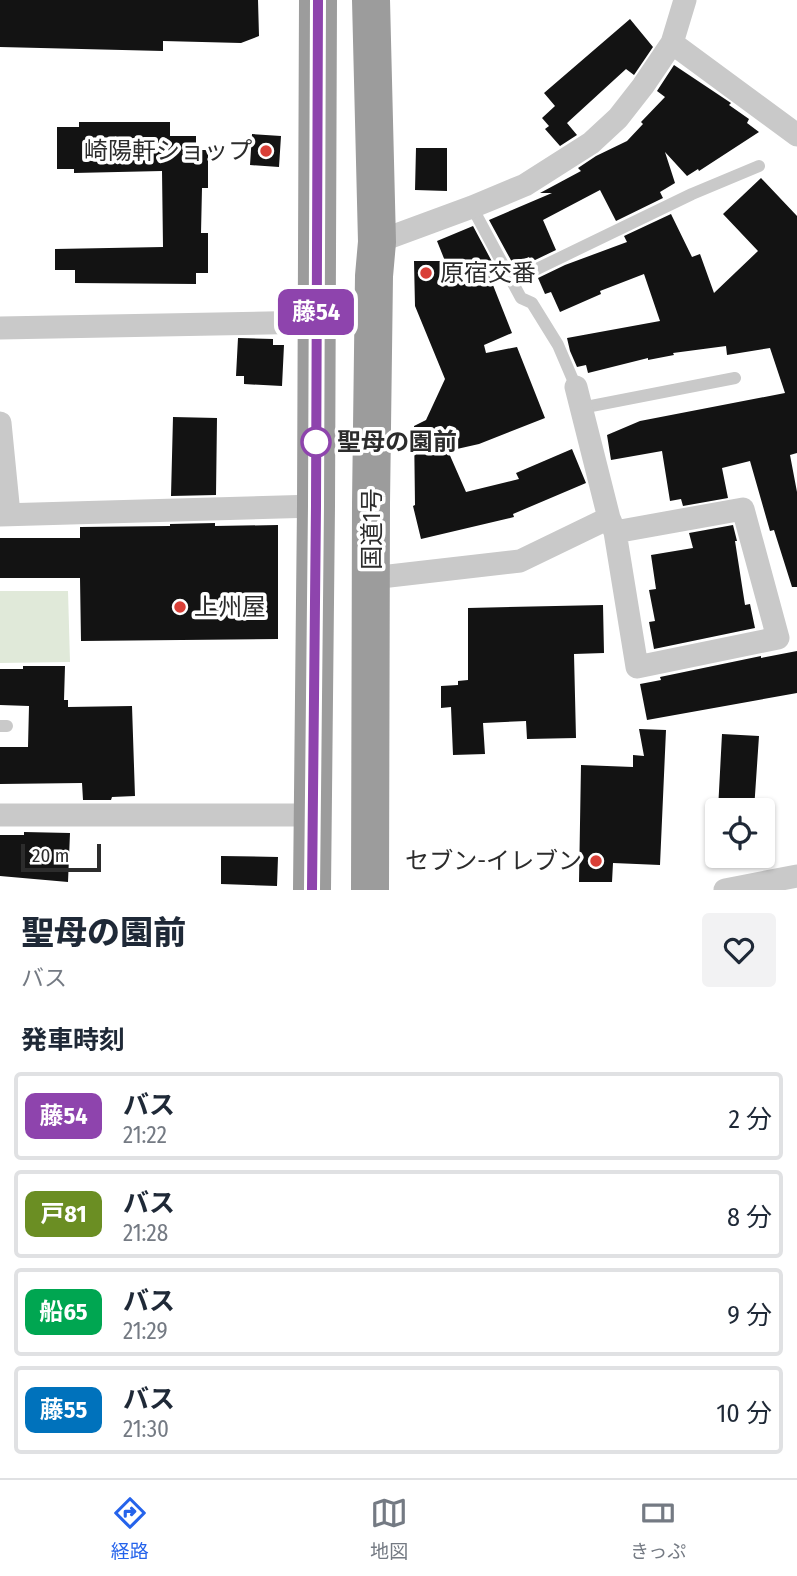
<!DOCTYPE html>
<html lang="ja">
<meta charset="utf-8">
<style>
body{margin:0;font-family:"Fira Sans Condensed","Noto Sans JP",sans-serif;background:#f2f2f3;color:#1f2937;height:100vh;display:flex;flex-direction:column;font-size:26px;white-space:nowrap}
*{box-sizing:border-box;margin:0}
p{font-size:23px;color:#747a83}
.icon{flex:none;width:38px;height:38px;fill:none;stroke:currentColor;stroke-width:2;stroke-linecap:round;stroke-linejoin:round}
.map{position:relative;height:890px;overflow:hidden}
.panel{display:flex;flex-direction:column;background:#fff;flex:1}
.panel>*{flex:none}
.badge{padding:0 14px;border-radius:10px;font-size:24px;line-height:46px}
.fabs{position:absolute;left:705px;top:798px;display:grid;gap:14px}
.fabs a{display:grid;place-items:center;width:70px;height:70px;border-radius:7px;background:#fff;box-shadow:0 2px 5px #0004;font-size:35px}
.scale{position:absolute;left:21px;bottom:18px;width:80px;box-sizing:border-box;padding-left:7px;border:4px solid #2c2c2c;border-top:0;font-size:19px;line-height:24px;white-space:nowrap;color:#2c2c2c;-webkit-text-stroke:5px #fff;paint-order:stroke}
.map>.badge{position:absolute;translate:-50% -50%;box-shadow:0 0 0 4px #fff}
h2{padding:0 21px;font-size:26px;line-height:63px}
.round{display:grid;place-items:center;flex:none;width:74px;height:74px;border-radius:7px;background:#f2f2f3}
.overview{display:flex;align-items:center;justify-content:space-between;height:119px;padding:0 21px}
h1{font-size:33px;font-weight:800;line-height:52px}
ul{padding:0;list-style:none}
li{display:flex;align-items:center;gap:21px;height:88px;margin:0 14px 10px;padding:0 7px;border:4px solid #e0e1e3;border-radius:7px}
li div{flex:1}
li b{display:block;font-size:26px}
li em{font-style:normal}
li .badge{min-width:77px;font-weight:700;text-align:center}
.tab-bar{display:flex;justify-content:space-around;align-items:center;height:98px;border-top:2px solid #e0e1e3;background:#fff;font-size:19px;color:#747a83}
.tab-bar a{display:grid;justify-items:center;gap:4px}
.tab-bar .on{color:#2563eb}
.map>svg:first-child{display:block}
.green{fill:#e0e9d9}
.building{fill:#131313}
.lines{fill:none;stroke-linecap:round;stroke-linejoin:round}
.service{stroke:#c9c9c9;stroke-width:12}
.minor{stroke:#c9c9c9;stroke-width:23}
.trunk{stroke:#9c9c9c;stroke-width:38}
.line-casing{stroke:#fff;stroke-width:16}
.line{stroke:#8e44ad;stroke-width:10}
.poi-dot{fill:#d93f37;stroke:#fff;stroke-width:2.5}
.stop-dot{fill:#fff;stroke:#8e44ad;stroke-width:3.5}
.labels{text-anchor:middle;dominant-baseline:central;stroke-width:7;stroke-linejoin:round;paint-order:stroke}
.poi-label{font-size:24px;fill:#2c2c2c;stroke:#fff;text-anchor:end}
.stop-label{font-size:24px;font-weight:bold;fill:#2c2c2c;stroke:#fff;text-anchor:start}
.street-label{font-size:24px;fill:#2c2c2c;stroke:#fff}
</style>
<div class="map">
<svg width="797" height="890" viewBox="0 0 797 890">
<rect width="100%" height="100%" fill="#fff"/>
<path class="green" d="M0,591H68L70,662L0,663Z"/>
<path class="building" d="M0,0H258L259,36L241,43L163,41V51L0,47Z
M630,19L653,47L634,75L626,69L567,123L577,135L560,146L545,129L549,126L542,118L555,106L544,93Z
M674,65L731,103L729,105L749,119L747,123L759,132L699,171L698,169L687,176L665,152L675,183L660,192L663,198L616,221L600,190L543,220L556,250L531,262L529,257L513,264L489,220L552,193H540L581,171L578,168L596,156L627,141L643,124L641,122L665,97L657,91Z
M79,122H170V136H196V150H208V188H202L201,233H208V273H196V284L75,283V270H55V249L163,247L162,171L74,173V169H57V127H79Z
M252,134L281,136L279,167L250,165Z
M416,148H447V191L415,190Z
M761,178L797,216V453L790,455L797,492V587H792L774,530L770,531L750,461L722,468L728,498L683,506L681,499L670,501L662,451L611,460L607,435L640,421L785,393L770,348L727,355L726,346L673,353L674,355L648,360V358L588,373L586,365L577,367L570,351L567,338L660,321L644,274L600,291L601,294L560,312L551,292L545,294L538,278L565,265L627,242L624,236L671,214L692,257L700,254L714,293L758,251L723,214Z
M473,226L497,271L489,275L512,333L484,345L486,353L517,347L545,418L479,444L448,451L466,492L519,479L516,473L572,449L586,483L513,514L514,517L421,539L413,506L415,505L414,426L426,420L445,379L415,306L414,261H445L437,241Z
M238,338L273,339V345H284L282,386L244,384V376H236Z
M173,417L217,418L216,495L171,496Z
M215,523V526L278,525V639L81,641L80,578H0V538H80V527L170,526V524Z
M733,525L737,541H735L745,605L750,604L755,628L654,649L649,622L655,621L649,590L656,589L651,555L693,548L689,533Z
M603,605L604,653L574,654L576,738L527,739L526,721L483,723L485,754L453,755L451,707L441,708V686L458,685V681L468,680V608Z
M797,651V693L647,720L640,684L661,680L660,677L761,656V658Z
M23,666H65L64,700H68V707L132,706L135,796L112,797L111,800H83L82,783L0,784V747H28L29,706L0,705V669H23Z
M639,729L666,730L660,865L613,863L612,882H579L581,765L633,767V755L644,756Z
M722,734L759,736L754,810H718Z
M24,832L70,833L68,882L0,876V835H24Z
M221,856L278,857L277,886L221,884Z"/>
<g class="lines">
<path class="service" d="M472,207L521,298L532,303L558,345L576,387
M512,281L692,194L759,166
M581,408L735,378
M0,726H7"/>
<path class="minor" d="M685,0L672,43L797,135
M377,242L472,207L525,185L591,143L618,118L643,86L672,43
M0,328L316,322L374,323
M576,387L609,518L615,532L637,667L778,638L743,509L615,532
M0,423L9,514
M0,515L316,506
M372,578L520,561L609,518
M0,815H313
M725,890L797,876"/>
<path class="trunk" d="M312,890L316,506L318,0
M370,890L371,503L374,276L377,242L371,0"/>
</g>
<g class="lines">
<defs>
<path id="line" d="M312,890L316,506L318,0"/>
</defs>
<use href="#line" class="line-casing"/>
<use href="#line" class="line"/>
</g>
<g class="poi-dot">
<circle cx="266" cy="151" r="7"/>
<circle cx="426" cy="273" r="7"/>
<circle cx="180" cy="607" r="7"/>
<circle cx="596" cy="861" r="7"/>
</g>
<circle class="stop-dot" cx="316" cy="442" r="14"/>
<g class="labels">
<g class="poi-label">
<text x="252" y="151">崎陽軒ショップ</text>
<text x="440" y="273" text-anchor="start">原宿交番</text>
<text x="194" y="607" text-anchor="start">上州屋</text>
<text x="582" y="861">セブン-イレブン</text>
</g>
<g class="stop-label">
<text x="337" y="442">聖母の園前</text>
</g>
<g class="street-label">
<text transform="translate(372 529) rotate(-90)">国道1号</text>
</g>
</g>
</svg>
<div class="fabs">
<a><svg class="icon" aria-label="locate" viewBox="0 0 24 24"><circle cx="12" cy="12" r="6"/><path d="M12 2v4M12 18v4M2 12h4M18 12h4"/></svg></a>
</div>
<div class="scale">20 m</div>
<b class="badge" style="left:316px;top:312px;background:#8e44ad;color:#fff">藤54</b>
</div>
<section class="panel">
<div class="overview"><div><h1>聖母の園前</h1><p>バス</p></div><a class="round"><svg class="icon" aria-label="heart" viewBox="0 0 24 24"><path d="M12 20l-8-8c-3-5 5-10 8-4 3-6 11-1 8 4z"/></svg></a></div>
<h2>発車時刻</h2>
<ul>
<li><span class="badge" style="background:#8e44ad;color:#fff">藤54</span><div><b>バス</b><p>21:22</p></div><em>2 分</em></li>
<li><span class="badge" style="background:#6b8e23;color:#fff">戸81</span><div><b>バス</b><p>21:28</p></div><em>8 分</em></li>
<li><span class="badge" style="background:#00a651;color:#fff">船65</span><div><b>バス</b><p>21:29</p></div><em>9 分</em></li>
<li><span class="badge" style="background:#0072bc;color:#fff">藤55</span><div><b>バス</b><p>21:30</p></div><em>10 分</em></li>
</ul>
</section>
<nav class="tab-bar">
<a class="on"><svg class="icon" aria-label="directions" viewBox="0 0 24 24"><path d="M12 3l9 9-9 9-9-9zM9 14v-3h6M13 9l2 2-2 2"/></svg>経路</a>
<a><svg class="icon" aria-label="map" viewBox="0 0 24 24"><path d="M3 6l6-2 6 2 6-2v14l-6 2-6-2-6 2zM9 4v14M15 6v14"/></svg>地図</a>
<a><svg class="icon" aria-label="tickets" viewBox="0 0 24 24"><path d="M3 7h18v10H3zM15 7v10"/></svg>きっぷ</a>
</nav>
